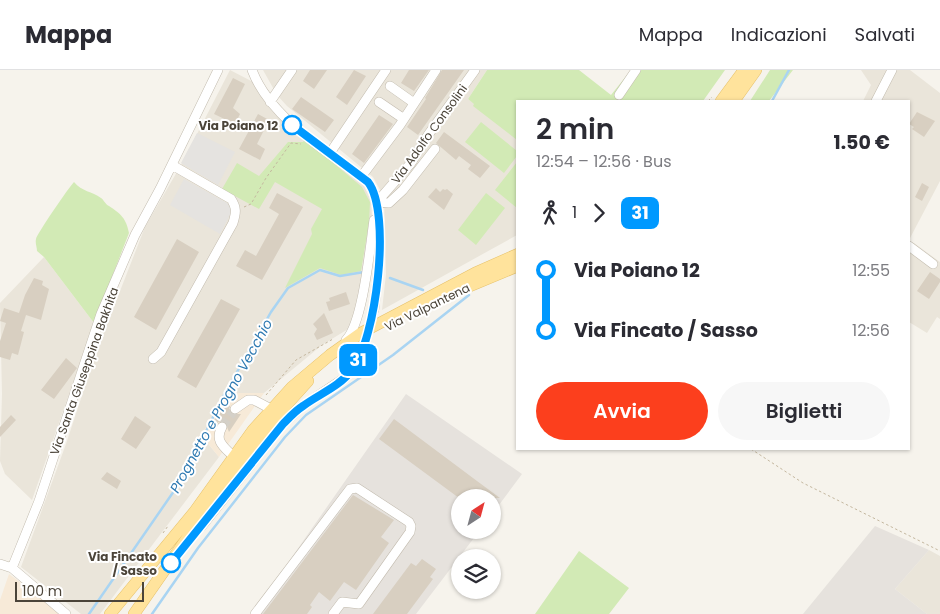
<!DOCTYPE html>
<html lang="it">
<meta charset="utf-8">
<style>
body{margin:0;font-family:Poppins,sans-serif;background:#f7f7f7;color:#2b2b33;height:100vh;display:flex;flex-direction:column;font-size:19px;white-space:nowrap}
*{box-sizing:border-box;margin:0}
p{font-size:16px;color:#7c7c81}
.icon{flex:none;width:28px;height:28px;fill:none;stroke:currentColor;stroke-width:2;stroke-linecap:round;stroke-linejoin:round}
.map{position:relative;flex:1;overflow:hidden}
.drawer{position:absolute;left:516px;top:30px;width:394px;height:350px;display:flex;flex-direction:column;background:#fff;border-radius:0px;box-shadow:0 1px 4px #0004}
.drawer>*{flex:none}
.badge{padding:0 10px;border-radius:8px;font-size:18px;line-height:32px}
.needle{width:32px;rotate:36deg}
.tools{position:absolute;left:451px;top:419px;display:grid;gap:10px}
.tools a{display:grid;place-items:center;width:50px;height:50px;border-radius:50%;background:#fff;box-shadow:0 1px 4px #0004;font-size:25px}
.scale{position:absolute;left:15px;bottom:12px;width:129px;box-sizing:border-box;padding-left:5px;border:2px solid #4b4439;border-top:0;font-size:14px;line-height:18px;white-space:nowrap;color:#4b4439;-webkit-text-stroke:4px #fff;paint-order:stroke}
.map>.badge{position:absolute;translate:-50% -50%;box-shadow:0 0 0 2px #fff}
.legs{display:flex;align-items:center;gap:8px;height:55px;padding:0 20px;font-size:16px}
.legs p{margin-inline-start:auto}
.summary{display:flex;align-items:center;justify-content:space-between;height:85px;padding:0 20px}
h1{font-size:28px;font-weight:600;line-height:38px}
.primary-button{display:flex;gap:10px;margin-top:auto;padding:10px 20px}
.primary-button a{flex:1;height:58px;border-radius:30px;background:#fc3f1d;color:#fff;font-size:20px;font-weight:600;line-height:58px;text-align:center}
.primary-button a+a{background:#f7f7f7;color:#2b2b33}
ul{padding:0 20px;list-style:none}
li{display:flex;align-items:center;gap:18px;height:60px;font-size:19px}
li i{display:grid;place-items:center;width:8px;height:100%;margin:0 6px;background:currentColor}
li i::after{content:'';width:12px;height:12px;margin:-6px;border:4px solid;border-radius:50%;background:#fff}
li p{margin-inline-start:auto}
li:first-child i{background:linear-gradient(#0000 50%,currentColor 0)}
li:last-child i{background:linear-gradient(currentColor 50%,#0000 0)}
header{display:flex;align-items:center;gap:30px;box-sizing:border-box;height:70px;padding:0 25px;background:#fff;border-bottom:1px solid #e1e1e2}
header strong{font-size:24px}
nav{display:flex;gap:28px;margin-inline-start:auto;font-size:18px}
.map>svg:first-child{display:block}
.residential{fill:#eae5da}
.commercial{fill:#f7ead8}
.industrial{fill:#e6e2dd}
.green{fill:#d2eab5}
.parking{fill:#e5e3e0}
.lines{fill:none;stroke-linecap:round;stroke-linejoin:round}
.stream{stroke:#a9d4f2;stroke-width:2.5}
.building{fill:#d8cfc1}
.minor-tunnel{stroke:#d4d0c8;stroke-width:9;stroke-dasharray:9 4.5;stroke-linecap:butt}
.minor-casing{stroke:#c2bbae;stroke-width:10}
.major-casing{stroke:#e6c16a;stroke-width:12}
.path{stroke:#c4b79f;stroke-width:1;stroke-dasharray:2.5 2.5;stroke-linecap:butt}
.minor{stroke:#fff;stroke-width:9}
.major{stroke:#ffe39c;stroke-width:11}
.line-1-casing{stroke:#fff;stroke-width:11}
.line-1{stroke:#09f;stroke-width:8}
.stop-1-dot{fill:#fff;stroke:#09f;stroke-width:2.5}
.labels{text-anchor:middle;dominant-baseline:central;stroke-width:4;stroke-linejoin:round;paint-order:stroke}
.stop-label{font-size:12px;font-weight:bold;fill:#4b4439;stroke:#fff;text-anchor:end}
.street-label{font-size:12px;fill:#4b4439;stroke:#fff}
.water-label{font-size:14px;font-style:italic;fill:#2e7ab2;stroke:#fff}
</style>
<header>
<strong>Mappa</strong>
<nav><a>Mappa</a><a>Indicazioni</a><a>Salvati</a></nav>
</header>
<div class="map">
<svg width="940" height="544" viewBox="0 0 940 544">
<rect width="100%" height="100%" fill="#f6f3ec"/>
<path class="residential" d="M230,0L255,13L328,86L364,116L371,131L372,148L353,256L322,275L264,323H229L201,365L219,387L100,544H81L21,497L66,374L97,280L145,157L181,95Z
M263,0H487L468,29L517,66V165L382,240L386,204L384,127L373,107L287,36L277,25Z
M861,0H910L940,23V111L909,170V31H863L871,15Z
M914,173L940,192V249L937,247L927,263L909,252V182Z
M44,187L94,253L32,430L5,404L0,391L2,324L0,233Z
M929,480L940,486V544H927L895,519Z"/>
<path class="commercial" d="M229,323H264L219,387L201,365Z
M9,504L48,533L58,544H0V530Z"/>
<path class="industrial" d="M406,324L522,404L493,443L492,428H460V460H480L416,544H252Z
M875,456L929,480L895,519L927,544H803Z"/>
<path class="green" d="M487,0H579L611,25L631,0H725L703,31H518L517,70L473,36L474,34L468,29Z
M770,0H793L769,31H750Z
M481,52L517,81V86L504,103L465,72Z
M305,69L362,117L370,132L369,153L361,201L341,205L320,198L285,218L312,164L311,159L322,139L275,112L259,139L222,119L237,93L259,106L288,72H303Z
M517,92V138L495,120Z
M74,112C82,122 92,121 101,128C104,130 105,134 109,136C121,144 126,148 129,163L94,253L44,187L37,181C37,177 35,173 36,169C37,164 69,117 74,112Z
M486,123L505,138L476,175L458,160Z
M579,481L629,518L609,544H535Z"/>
<path class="parking" d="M197,63L235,82L218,115L181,93Z
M184,109L227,133L230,137L231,143L220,164L170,135Z"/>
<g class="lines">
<path class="stream" d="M772,31L789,0
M390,208L423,220
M89,544L183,408L224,325L271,242L288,218L320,200L340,206L364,202
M152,544L198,478L285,367L306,345L393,285L469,225"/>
</g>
<path class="building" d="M310,0H327L314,19L303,11Z
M354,0L366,6L347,35L336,27Z
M409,0H429L414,21L401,13Z
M442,0H464L418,65L407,57L426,29L425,28Z
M233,8L245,14L233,38L240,44L235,54L214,44Z
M301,27L334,50L325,62L292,39Z
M917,42L935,51L924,67L912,59L914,57L909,54Z
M258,44L269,50L257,74L265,79L260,90L239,79Z
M379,45L393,54L364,93L352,84Z
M444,62L490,96L480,108L468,99L471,95L459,86L456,90L436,73Z
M922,113L929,117L922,131L915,127Z
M436,118L440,122L443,119L445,120L447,119L453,124L444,140L428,127Z
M277,123L303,137L262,210L236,196L245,180L256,186L279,144L269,138Z
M177,169L199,182L156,260L134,247Z
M930,202L940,209V212L929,229L917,221Z
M34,208L43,211L42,215L49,219L41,250L26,245L21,261L24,262L18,285L12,283L10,290L0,287V271L6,253L0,251L4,238L19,243L25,225Z
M346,222L350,234L329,241L326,232L330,231L329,228Z
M221,229L240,239L196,318L177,307Z
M324,243L333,263L317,270L314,264L317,259L313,254Z
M66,288L77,298L54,329L41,320Z
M226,333L230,336L229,340L232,344H241L229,362L225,352L221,351L217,353L213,351Z
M11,345L16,350L0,367V357Z
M135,346L151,357L136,379L121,369Z
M394,349L477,411L500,428H459L379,369Z
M107,402L121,411L117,419L101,409Z
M353,425L394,450L381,467L389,473L356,520L344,512L330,531L319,522L310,535L312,537L307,544H263Z
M422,489L436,499L430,507L433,509L407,544H373L411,493L416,496Z"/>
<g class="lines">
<path class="minor-tunnel" d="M362,284L374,240
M222,357L235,339"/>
<defs>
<path id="minor" d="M252,0C270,48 328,82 368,112C387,138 378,209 374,240
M390,16L414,33
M619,25L636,0
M876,31L892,0
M270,32L292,0
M379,32L404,49
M330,83L386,0
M361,107L400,55L436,0
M377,132L411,93L428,65L475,0
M377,132L389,133L403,120L435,79
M909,176L933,194
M346,270C363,253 370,177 374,150
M153,289L161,282L233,153C236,143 237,138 231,129L172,95
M235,339L248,330H254L271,339
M222,357C214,371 224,377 234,387
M202,456L283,354L301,337L346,307L362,284
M0,494L12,498L66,544
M12,498L39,431L101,244L135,165L160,119L218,0
M255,544L350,419L357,418L409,452L411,456L410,462L359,534L342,532L333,544"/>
<path id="major" d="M721,31L744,0
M734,31L756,0
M446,226L518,196
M110,544L195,441L253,360L292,317L330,285L361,263L475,203L518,184
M134,544L243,388L280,342L308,311"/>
</defs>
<use href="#minor" class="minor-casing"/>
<use href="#major" class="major-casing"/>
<path class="path" d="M708,31L712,27
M244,137L251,134L266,108L291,73L301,74
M266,325L296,290L333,269
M751,379L803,413L940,481
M163,463L168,456"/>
<use href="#minor" class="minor"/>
<use href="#major" class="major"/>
</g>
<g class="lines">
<defs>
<path id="line-1" d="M171,493L283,354C289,348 295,341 303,336C319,324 339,317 352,300C376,270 392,143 368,112L292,55"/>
</defs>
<use href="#line-1" class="line-1-casing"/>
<use href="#line-1" class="line-1"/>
</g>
<g class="stop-1-dot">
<circle cx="292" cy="55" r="9"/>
<circle cx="171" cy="493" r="9"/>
</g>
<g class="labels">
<g class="stop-label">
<text x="278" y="55">Via Poiano 12</text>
<text x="157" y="486">Via Fincato<tspan x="157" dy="14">/ Sasso</tspan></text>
</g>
<g class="street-label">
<text transform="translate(429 64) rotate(-54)">Via Adolfo Consolini</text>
<text transform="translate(427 237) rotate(-26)">Via Valpantena</text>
<text transform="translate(84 301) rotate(-70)">Via Santa Giuseppina Bakhita</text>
</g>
<g class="water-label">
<text transform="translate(221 336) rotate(-61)">Prognetto e Progno Vecchio</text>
</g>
</g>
</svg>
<div class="tools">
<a><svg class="needle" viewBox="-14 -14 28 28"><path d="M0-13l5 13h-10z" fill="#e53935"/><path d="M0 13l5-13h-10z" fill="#7c7c81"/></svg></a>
<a><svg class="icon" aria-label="layers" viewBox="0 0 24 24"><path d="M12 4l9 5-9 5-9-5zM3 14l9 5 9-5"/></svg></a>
</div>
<div class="scale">100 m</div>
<b class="badge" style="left:358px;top:290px;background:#09f;color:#fff">31</b>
<section class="drawer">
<div class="summary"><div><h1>2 min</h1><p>12:54 – 12:56 · Bus</p></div><b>1.50 €</b></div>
<div class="legs"><svg class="icon" aria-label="walk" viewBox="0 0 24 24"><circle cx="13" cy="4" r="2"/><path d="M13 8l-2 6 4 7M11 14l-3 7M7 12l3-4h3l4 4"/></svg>1<svg class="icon" aria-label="forward" viewBox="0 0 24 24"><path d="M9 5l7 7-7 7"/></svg><b class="badge" style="background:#09f;color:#fff">31</b></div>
<ul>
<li><i style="color:#09f"></i><b>Via Poiano 12</b><p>12:55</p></li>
<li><i style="color:#09f"></i><b>Via Fincato / Sasso</b><p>12:56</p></li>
</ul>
<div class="primary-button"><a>Avvia</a><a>Biglietti</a></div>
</section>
</div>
